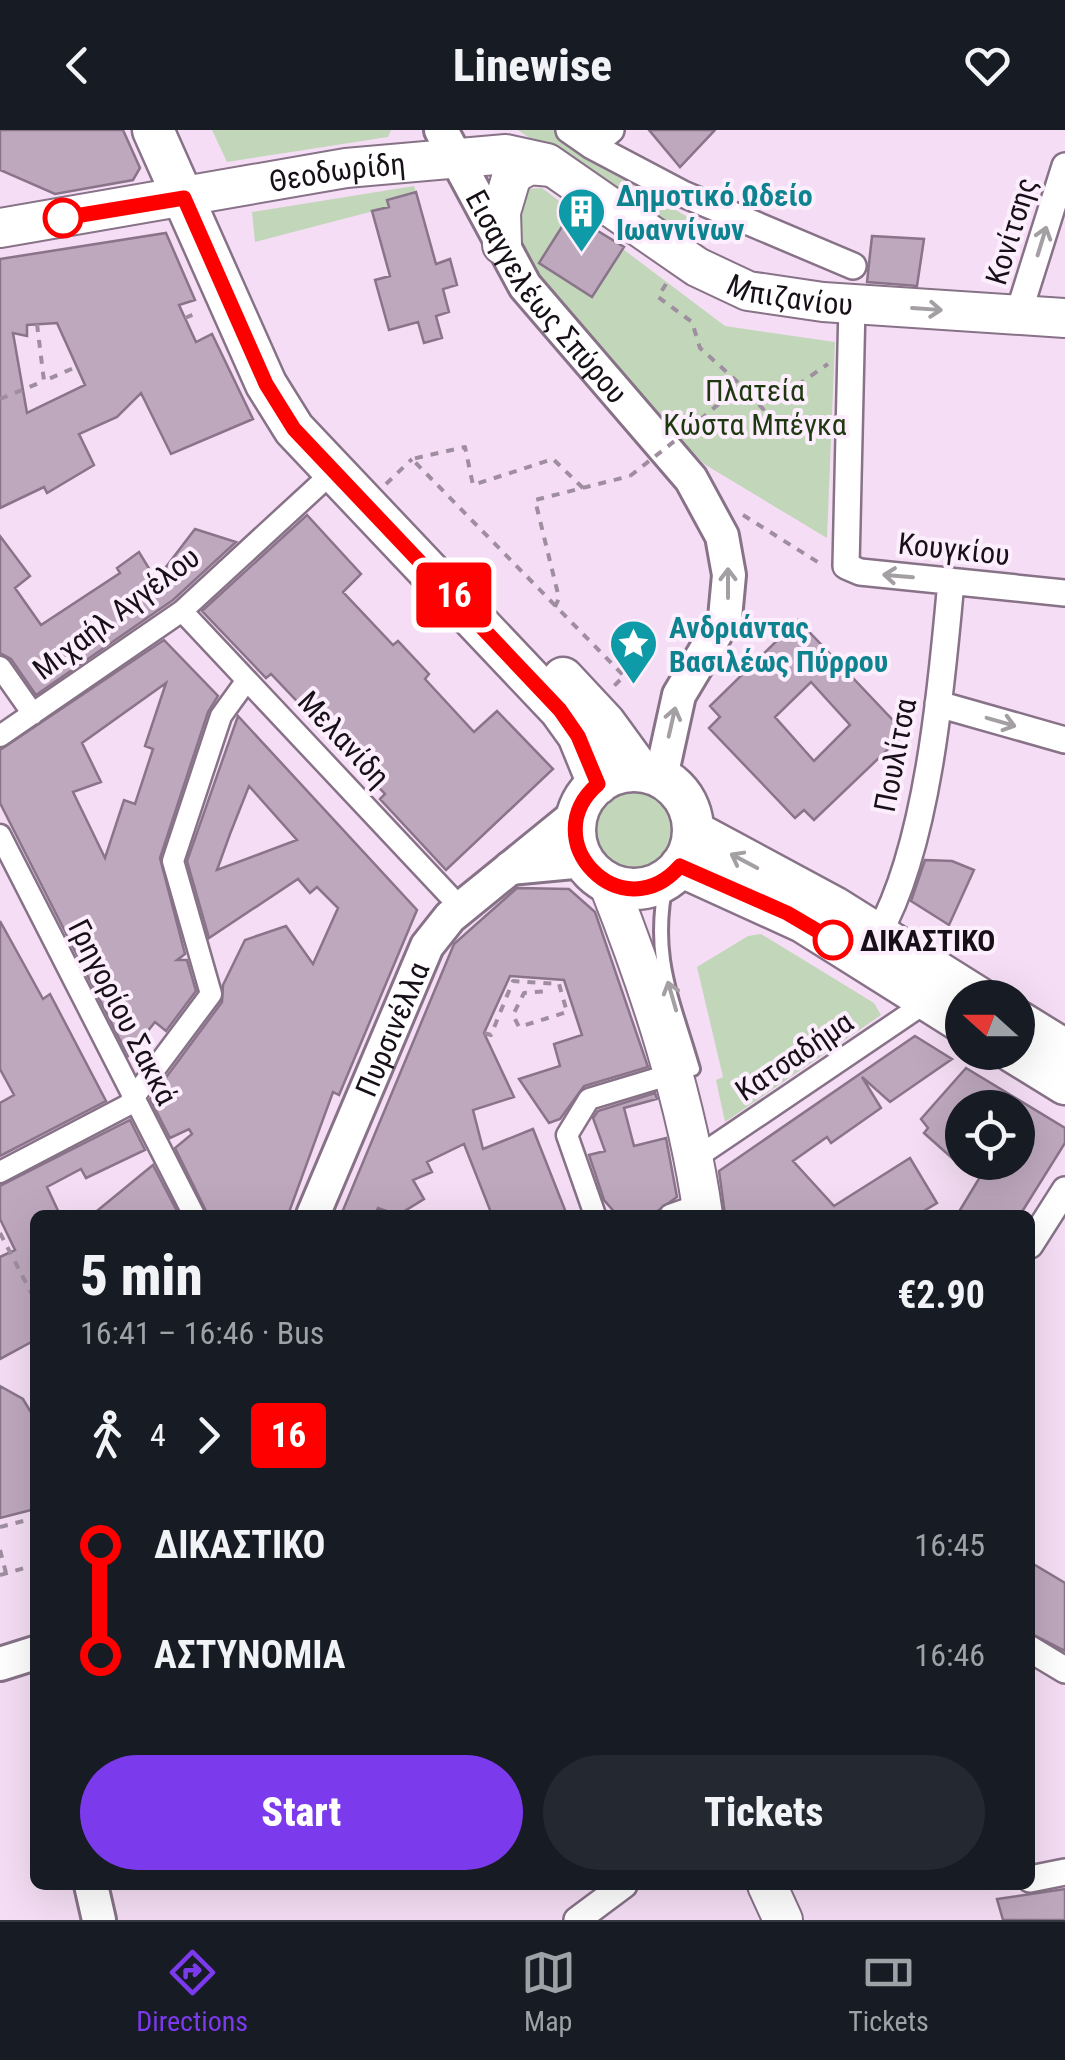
<!DOCTYPE html>
<meta charset="utf-8">
<style>
body{margin:0;font-family:"Roboto Condensed",sans-serif;background:#242831;color:#f1f3f6;height:100vh;display:flex;flex-direction:column;font-size:38px;white-space:nowrap}
*{box-sizing:border-box;margin:0}
p{font-size:32px;color:#9ea1a6}
.icon{flex:none;width:55px;height:55px;fill:none;stroke:currentColor;stroke-width:2;stroke-linecap:round;stroke-linejoin:round}
.map{position:relative;flex:1;overflow:hidden}
.side{position:absolute;left:30px;top:1080px;width:1005px;height:680px;display:flex;flex-direction:column;background:#171b24;border-radius:15px;box-shadow:0 10px 40px #0002}
.side>*{flex:none}
.badge{padding:0 20px;border-radius:8px;font-size:35px;line-height:65px}
.needle{width:65px;rotate:291deg}
.buttons{position:absolute;left:945px;top:850px;display:grid;gap:20px}
.buttons a{display:grid;place-items:center;width:90px;height:90px;border-radius:50%;background:#171b24;box-shadow:0 10px 40px #0002;font-size:50px}
.map>.badge{position:absolute;translate:-50% -50%;box-shadow:0 0 0 5px #fff}
.legs{display:flex;align-items:center;gap:15px;height:110px;padding:0 50px;font-size:32px}
.legs p{margin-inline-start:auto}
.headline{display:flex;align-items:center;justify-content:space-between;height:170px;padding:0 50px}
h1{font-size:55px;font-weight:800;line-height:75px}
.primary-button{display:flex;gap:20px;margin-top:auto;padding:20px 50px}
.primary-button a{flex:1;height:115px;border-radius:60px;background:#7c3aed;color:#fff;font-size:40px;font-weight:800;line-height:115px;text-align:center}
.primary-button a+a{background:#242831;color:#f1f3f6}
ul{padding:0 50px;list-style:none}
li{display:flex;align-items:center;gap:35px;height:110px;font-size:38px}
li i{display:grid;place-items:center;width:15px;height:100%;margin:0 12px;background:currentColor}
li i::after{content:'';width:25px;height:25px;margin:-12px;border:8px solid;border-radius:50%;background:#171b24}
li p{margin-inline-start:auto}
li:first-child i{background:linear-gradient(#0000 50%,currentColor 0)}
li:last-child i{background:linear-gradient(currentColor 50%,#0000 0)}
header{display:flex;justify-content:space-between;align-items:center;height:130px;padding:0 50px;background:#171b24;font-size:45px;font-weight:800}
.dock{display:flex;justify-content:space-around;align-items:center;height:140px;border-top:2px solid #363941;background:#171b24;font-size:28px;color:#9ea1a6}
.dock a{display:grid;justify-items:center;gap:5px}
.dock .on{color:#7c3aed}
.map>svg:first-child{display:block}
.green{fill:#c2d6ba}
.building{fill:#bea8be;stroke:#897489;stroke-width:2.5;fill-rule:evenodd}
.lines{fill:none;stroke-linecap:round;stroke-linejoin:round}
.service-casing{stroke:#877287;stroke-width:18}
.pedestrian-casing{stroke:#877287;stroke-width:25}
.minor-casing{stroke:#877287;stroke-width:30}
.tertiary-casing{stroke:#877287;stroke-width:38}
.secondary-casing{stroke:#877287;stroke-width:42}
.primary-casing{stroke:#877287;stroke-width:45}
.path{stroke:#9f8e9f;stroke-width:4;stroke-dasharray:8 8;stroke-linecap:butt}
.service{stroke:#fff;stroke-width:12}
.pedestrian{stroke:#fff;stroke-width:20}
.minor{stroke:#fff;stroke-width:25}
.tertiary{stroke:#fff;stroke-width:32}
.secondary{stroke:#fff;stroke-width:38}
.primary{stroke:#fff;stroke-width:40}
.path-bridge{stroke:#9f8e9f;stroke-width:4;stroke-dasharray:8 8;stroke-linecap:butt}
.oneway{stroke:#a39fa3}
.line-1-casing{stroke:#fff;stroke-width:22}
.line-1{stroke:#f00;stroke-width:15}
.stop-1-dot{fill:#fff;stroke:#f00;stroke-width:5}
.labels{text-anchor:middle;dominant-baseline:central;stroke-width:8;stroke-linejoin:round;paint-order:stroke}
.street-label{font-size:30px;fill:#181018;stroke:#fdeefd}
.culture-label{font-size:30px;font-weight:bold;fill:#0d838f;stroke:#fdeefd;text-anchor:start}
.park-label{font-size:30px;fill:#1e3910;stroke:#fdeefd}
.stop-label{font-size:30px;font-weight:bold;fill:#181018;stroke:#fdeefd;text-anchor:start}
</style>
<header><svg class="icon" aria-label="back" viewBox="0 0 24 24"><path d="M15 5l-7 7 7 7"/></svg>Linewise<svg class="icon" aria-label="heart" viewBox="0 0 24 24"><path d="M12 20l-8-8c-3-5 5-10 8-4 3-6 11-1 8 4z"/></svg></header>
<div class="map">
<svg width="1065" height="1790" viewBox="0 0 1065 1790">
<rect width="100%" height="100%" fill="#f5def5"/>
<path class="green" d="M212,0H391L388,7L227,32Z
M518,0H556L637,58L695,91L686,116Z
M414,56L416,62L387,70L389,77L255,112L252,82Z
M542,58L725,196L835,212L827,408L704,334L572,193L513,107L523,59Z
M595 700a39 39 0 1 1 78 0a39 39 0 1 1-78 0Z
M761,804L874,873L881,885L725,992L716,950L723,947L697,837L748,806Z"/>
<path class="building" d="M0,0H123L140,38L133,50L55,64L0,40Z
M649,0H715L680,37Z
M416,62L436,134L450,129L457,155L443,159L449,182L436,186L442,208L424,213L418,192L389,200L375,150L390,146L372,81L389,77L387,70Z
M570,84L624,117L592,167L539,133Z
M166,103L195,170L179,175L196,212L212,204L253,289L171,324L141,263L117,287L79,304L94,335L47,363L44,357L0,378V129ZM57,193L85,255L27,283L13,203L27,206V195Z
M872,106L924,109L917,156L867,152Z
M307,385L361,444L343,462L393,515L398,511L429,544L425,549L474,602L497,581L553,639L446,740L380,669L385,664L271,544L266,548L202,481Z
M195,399L236,412L173,470L36,565L11,529L0,523V406L30,446L15,458L41,495L120,443L117,438L139,422L156,450Z
M798,490L905,603L814,690L804,680L795,688L709,598L720,587L710,576ZM811,552L850,595L814,631L775,587Z
M164,510L218,566L208,582L160,728L185,824L177,830H187L196,861L166,901L155,892L128,926L0,673V620ZM166,553L145,616L153,619L135,674L124,670L105,728L73,662L101,652L82,613Z
M238,586L417,780L339,965L333,962L288,1085H208L175,1018L192,1004L189,999L170,1008L150,969L222,872L223,855L245,810L286,796L313,834L338,778L317,757L310,763L298,749L209,808L187,731ZM249,656L297,710L217,740L230,704Z
M925,730L952,731L974,740L949,795L911,771Z
M517,758L569,759L595,782L648,937L584,956L560,989L549,993L519,949L560,936L554,914L582,905L564,850L510,846L484,903L514,967L473,980L483,1019L533,999L567,1085H492L464,1014L427,1032L432,1042L413,1050L424,1069L398,1085L378,1078L375,1085H341L454,814Z
M0,791L43,869L50,864L106,971L0,1026V973L14,965L0,939Z
M915,906L952,929L890,972L862,947L881,978L831,1013L827,1007L793,1031L834,1076L910,1028L937,1073L917,1085H725L719,1041Z
M966,938L1065,998V1013L1020,1085H957L989,1032H1018V978H962V1037L924,1003L928,998L921,989Z
M655,963L657,969L624,978L634,1016L666,1008L677,1067L652,1085H617L604,1070L589,1025L605,1021L593,988L598,981Z
M130,990L145,1020L86,1048L81,1039L47,1057L60,1085H35V1210L0,1229V1127L15,1120L0,1089V1056Z
M153,1035L179,1085H92Z
M0,1256L23,1269L35,1289V1379L0,1388Z
M1030,1432L1065,1453V1521L1030,1503Z
M1065,1759V1790H1003L997,1769Z"/>
<g class="lines">
<defs>
<path id="service" d="M667,749C650,825 672,867 693,939L679,942"/>
<path id="pedestrian" d="M182,481L461,778
M0,537L33,584
M0,606L182,481L334,341
M0,705L194,1085
M693,1030L928,871
M0,1042L128,975L211,864L173,731L221,586L247,550
M595,1085L567,1005L589,969L672,944
M670,1085L701,1074"/>
<path id="minor" d="M569,0L592,16L611,0
M592,16L683,64L853,136
M852,175L846,436L860,442L1065,463
M1018,185L1065,36
M938,574L1065,610
M878,804C928,717 942,552 951,451
M1030,1115L1065,1060
M1030,1519L1065,1540
M1030,1749L1065,1742
M577,1790L624,1755"/>
<g id="tertiary">
<path id="s1" d="M441,0L525,156L691,349L722,406L729,445L725,488L679,565L661,647"/>
<path d="M510,738L584,731"/>
<path id="s2" d="M313,1085L427,816L450,787L578,683"/>
<path d="M0,1534L35,1523"/>
<path d="M91,1755L99,1790"/>
</g>
<g id="secondary">
<path id="s3" d="M0,98L346,38L506,24L547,33L697,137L748,161L823,172L1065,188"/>
<path d="M502,115L501,82L512,45L529,35L552,37"/>
<path d="M608,753C650,859 687,971 703,1085"/>
<path d="M767,1755L783,1790"/>
</g>
<path id="primary" d="M153,0L266,254L294,299L560,580L578,605L598,654
M563,548L605,593L640,641
M575 700a59 59 0 1 1 118 0a59 59 0 1 1-118 0Z
M693,701L834,777L979,868
M680,736L803,792L962,892
M1018,891L1065,920
M1013,922L1065,954"/>
</defs>
<use href="#service" class="service-casing"/>
<use href="#pedestrian" class="pedestrian-casing"/>
<use href="#minor" class="minor-casing"/>
<use href="#tertiary" class="tertiary-casing"/>
<use href="#secondary" class="secondary-casing"/>
<use href="#primary" class="primary-casing"/>
<path class="path" d="M666,154L658,167L692,192L700,218L741,255
M185,188L197,183
M37,194L44,251L76,237
M0,269L44,251
M688,300L741,255L763,279L828,234
M386,354L412,329
M583,358L553,329L473,355L465,317L412,329L624,546L613,557
M743,385L824,436
M555,477L559,468L535,370L630,346
M484,903L491,905L513,851L559,854L567,882L519,897L513,885L524,863L548,861
M0,1103L35,1170
M0,1397L35,1388
M0,1420L6,1443
M35,1423V1431
M0,1445L35,1435"/>
<use href="#service" class="service"/>
<use href="#pedestrian" class="pedestrian"/>
<use href="#minor" class="minor"/>
<use href="#tertiary" class="tertiary"/>
<use href="#secondary" class="secondary"/>
<use href="#primary" class="primary"/>
<path class="path-bridge" d="M630,346L681,306"/>
</g>
<defs><path id="oneway-shaft" d="M-6 0H5M1.5-3L5.5 0L1.5 3" fill="none" stroke-width="1.6" stroke-linecap="round" stroke-linejoin="round" transform="scale(2.5)"/></defs>
<g class="oneway">
<use href="#oneway-shaft" transform="translate(1042 111) rotate(-73)"/>
<use href="#oneway-shaft" transform="translate(927 179) rotate(4)"/>
<use href="#oneway-shaft" transform="translate(898 446) rotate(-175)"/>
<use href="#oneway-shaft" transform="translate(728 453) rotate(-90)"/>
<use href="#oneway-shaft" transform="translate(672 592) rotate(-77)"/>
<use href="#oneway-shaft" transform="translate(1001 592) rotate(16)"/>
<use href="#oneway-shaft" transform="translate(744 731) rotate(-152)"/>
<use href="#oneway-shaft" transform="translate(672 866) rotate(-106)"/>
</g>
<g class="lines">
<defs>
<path id="line-1" d="M63,88L184,68L266,254L294,299L560,580L578,606L598,654C533,710 622,802 680,736L787,783L833,810"/>
</defs>
<use href="#line-1" class="line-1-casing"/>
<use href="#line-1" class="line-1"/>
</g>
<defs>
<symbol id="building-pin" viewBox="-11 -11 22 30"><path d="M0 17L-7.5 6A9.5 9.5 0 1 1 7.5 6Z" fill="#0f9aa8" stroke="#fdeefd"/><path d="M-4-6H4V6H1V3H-1V6H-4ZM-2.5-4.3h1.7v1.8h-1.7ZM.8-4.3h1.7v1.8H.8ZM-2.5-1h1.7V.8h-1.7ZM.8-1h1.7V.8H.8Z" fill="#fff"/></symbol>
<symbol id="sight-pin" viewBox="-11 -11 22 30"><path d="M0 17L-7.5 6A9.5 9.5 0 1 1 7.5 6Z" fill="#0f9aa8" stroke="#fdeefd"/><path d="M0-6L1.8-2.2L6-1.7L2.9 1.2L3.7 5.4L0 3.3L-3.7 5.4L-2.9 1.2L-6-1.7L-1.8-2.2Z" fill="#fff"/></symbol>
</defs>
<g fill-rule="evenodd">
<use href="#building-pin" x="554" y="54" width="55" height="75"/>
<use href="#sight-pin" x="606" y="486" width="55" height="75"/>
</g>
<g class="stop-1-dot">
<circle cx="63" cy="88" r="18"/>
<circle cx="833" cy="810" r="18"/>
</g>
<g class="labels">
<g class="street-label">
<text stroke="none"><textPath href="#s3" startOffset="342">Θεοδωρίδη</textPath></text>
<text transform="translate(1011 101) rotate(-73)">Κονίτσης</text>
<text stroke="none"><textPath href="#s3" startOffset="835">Μπιζανίου</textPath></text>
<text stroke="none"><textPath href="#s1" startOffset="198">Εισαγγελέως Σπύρου</textPath></text>
<text transform="translate(954 419) rotate(6)">Κουγκίου</text>
<text transform="translate(116 483) rotate(-37)">Μιχαήλ Αγγέλου</text>
<text transform="translate(344 609) rotate(47)">Μελανίδη</text>
<text transform="translate(895 625) rotate(-79)">Πουλίτσα</text>
<text transform="translate(123 882) rotate(63)">Γρηγορίου Σακκά</text>
<text stroke="none"><textPath href="#s2" startOffset="202">Πυρσινέλλα</textPath></text>
<text transform="translate(794 926) rotate(-34)">Κατσαδήμα</text>
</g>
<g class="culture-label">
<text x="616" y="65">Δημοτικό Ωδείο<tspan x="616" dy="34">Ιωαννίνων</tspan></text>
<text x="669" y="497">Ανδριάντας<tspan x="669" dy="34">Βασιλέως Πύρρου</tspan></text>
</g>
<g class="park-label">
<text x="755" y="260">Πλατεία<tspan x="755" dy="34">Κώστα Μπέγκα</tspan></text>
</g>
<g class="stop-label">
<text x="860" y="810">ΔΙΚΑΣΤΙΚΟ</text>
</g>
</g>
</svg>
<div class="buttons">
<a><svg class="needle" viewBox="-14 -14 28 28"><path d="M0-13l5 13h-10z" fill="#e53935"/><path d="M0 13l5-13h-10z" fill="#9ea1a6"/></svg></a>
<a><svg class="icon" aria-label="locate" viewBox="0 0 24 24"><circle cx="12" cy="12" r="6"/><path d="M12 2v4M12 18v4M2 12h4M18 12h4"/></svg></a>
</div>
<b class="badge" style="left:454px;top:465px;background:#f00;color:#fff">16</b>
<section class="side">
<div class="headline"><div><h1>5 min</h1><p>16:41 – 16:46 · Bus</p></div><b>€2.90</b></div>
<div class="legs"><svg class="icon" aria-label="walk" viewBox="0 0 24 24"><circle cx="13" cy="4" r="2"/><path d="M13 8l-2 6 4 7M11 14l-3 7M7 12l3-4h3l4 4"/></svg>4<svg class="icon" aria-label="forward" viewBox="0 0 24 24"><path d="M9 5l7 7-7 7"/></svg><b class="badge" style="background:#f00;color:#fff">16</b></div>
<ul>
<li><i style="color:#f00"></i><b>ΔΙΚΑΣΤΙΚΟ</b><p>16:45</p></li>
<li><i style="color:#f00"></i><b>ΑΣΤΥΝΟΜΙΑ</b><p>16:46</p></li>
</ul>
<div class="primary-button"><a>Start</a><a>Tickets</a></div>
</section>
</div>
<nav class="dock">
<a class="on"><svg class="icon" aria-label="directions" viewBox="0 0 24 24"><path d="M12 3l9 9-9 9-9-9zM9 14v-3h6M13 9l2 2-2 2"/></svg>Directions</a>
<a><svg class="icon" aria-label="map" viewBox="0 0 24 24"><path d="M3 6l6-2 6 2 6-2v14l-6 2-6-2-6 2zM9 4v14M15 6v14"/></svg>Map</a>
<a><svg class="icon" aria-label="tickets" viewBox="0 0 24 24"><path d="M3 7h18v10H3zM15 7v10"/></svg>Tickets</a>
</nav>
